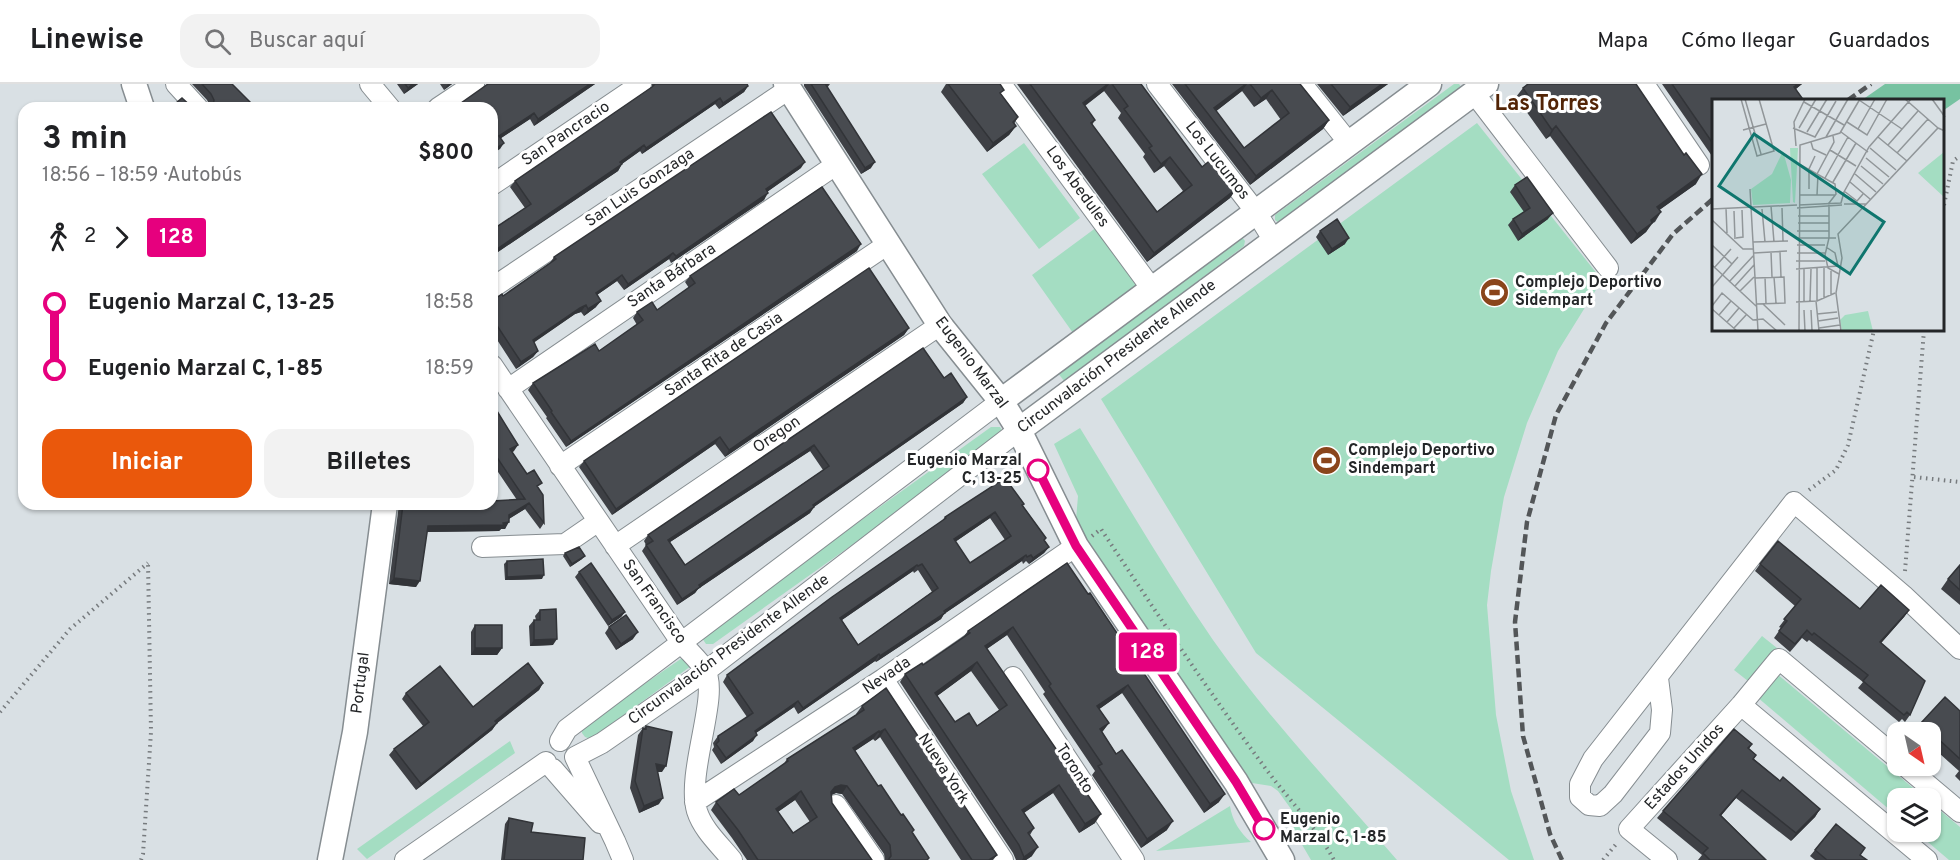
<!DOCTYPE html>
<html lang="es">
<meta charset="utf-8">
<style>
body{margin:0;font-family:Overpass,sans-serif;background:#f2f2f2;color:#202124;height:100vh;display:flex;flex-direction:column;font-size:22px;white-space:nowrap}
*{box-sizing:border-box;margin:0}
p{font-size:20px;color:#757577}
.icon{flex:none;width:33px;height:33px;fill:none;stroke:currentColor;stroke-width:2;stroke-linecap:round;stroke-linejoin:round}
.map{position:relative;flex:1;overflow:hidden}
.details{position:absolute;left:18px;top:18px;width:480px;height:408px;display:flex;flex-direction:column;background:#fff;border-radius:18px;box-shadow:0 2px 4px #0004}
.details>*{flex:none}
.badge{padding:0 12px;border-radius:4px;font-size:21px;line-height:39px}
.needle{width:39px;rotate:146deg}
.fabs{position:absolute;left:1887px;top:638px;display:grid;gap:12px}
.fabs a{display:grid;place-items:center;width:54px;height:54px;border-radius:12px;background:#fff;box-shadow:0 2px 4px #0004;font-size:30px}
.map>.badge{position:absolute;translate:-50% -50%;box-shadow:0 0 0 3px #fff}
.legs{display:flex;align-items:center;gap:9px;height:66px;padding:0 24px;font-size:20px}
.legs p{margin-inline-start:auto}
.summary{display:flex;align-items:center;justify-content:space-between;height:102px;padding:0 24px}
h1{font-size:33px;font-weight:700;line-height:45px}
.button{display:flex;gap:12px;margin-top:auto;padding:12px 24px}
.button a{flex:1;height:69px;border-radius:18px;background:#ea580c;color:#fff;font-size:24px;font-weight:700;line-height:69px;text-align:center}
.button a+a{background:#f2f2f2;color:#202124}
ul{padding:0 24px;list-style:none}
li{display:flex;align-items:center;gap:21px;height:66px;font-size:22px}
li i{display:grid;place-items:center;width:9px;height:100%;margin:0 8px;background:currentColor}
li i::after{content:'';width:15px;height:15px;margin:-8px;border:4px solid;border-radius:50%;background:#fff}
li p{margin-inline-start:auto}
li:first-child i{background:linear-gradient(#0000 50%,currentColor 0)}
li:last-child i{background:linear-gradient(currentColor 50%,#0000 0)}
header{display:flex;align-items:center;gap:36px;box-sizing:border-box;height:84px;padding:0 30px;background:#fff;border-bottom:2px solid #e0e0e0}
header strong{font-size:28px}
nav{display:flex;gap:33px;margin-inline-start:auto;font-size:21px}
.search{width:420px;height:54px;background:#f2f2f2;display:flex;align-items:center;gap:15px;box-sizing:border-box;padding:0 21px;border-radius:18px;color:#757577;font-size:22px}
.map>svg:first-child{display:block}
.green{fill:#a4ddc2}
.forest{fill:#77c2a1}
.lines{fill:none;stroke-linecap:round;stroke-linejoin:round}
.minor-casing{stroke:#868d91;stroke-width:22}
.major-casing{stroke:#868d91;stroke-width:27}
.path{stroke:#777b7e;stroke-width:4;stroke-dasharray:1.5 4.5;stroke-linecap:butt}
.minor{stroke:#fff;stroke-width:20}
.major{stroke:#fff;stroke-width:24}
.rail{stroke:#535658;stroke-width:4.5;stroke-dasharray:9 4.5;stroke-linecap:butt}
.wall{fill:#3e4045;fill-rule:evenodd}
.shaded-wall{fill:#323438}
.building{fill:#484b50;stroke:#323438;stroke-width:1.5;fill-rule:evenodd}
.line-1-casing{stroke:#fff;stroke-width:14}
.line-1{stroke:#e6007e;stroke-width:9}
.stop-1-dot{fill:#fff;stroke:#e6007e;stroke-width:3}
.labels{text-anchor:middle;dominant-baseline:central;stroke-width:6;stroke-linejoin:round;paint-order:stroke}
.street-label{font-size:16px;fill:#242628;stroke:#fff}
.poi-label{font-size:16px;font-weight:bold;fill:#242628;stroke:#fff;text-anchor:start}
.stop-label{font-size:16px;font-weight:bold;fill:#242628;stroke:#fff;text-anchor:end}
.district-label{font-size:22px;font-weight:bold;fill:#522406;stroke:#fff}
.inset-road{fill:none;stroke:#919699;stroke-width:1.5}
.view{fill:#0f766e;fill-opacity:0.15;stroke:#0f766e;stroke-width:3}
.inset-edge{fill:none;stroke:#242628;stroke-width:3}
</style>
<header>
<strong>Linewise</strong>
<div class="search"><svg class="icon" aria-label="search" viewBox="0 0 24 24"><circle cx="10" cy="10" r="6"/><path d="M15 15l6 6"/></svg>Buscar aquí</div>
<nav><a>Mapa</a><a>Cómo llegar</a><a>Guardados</a></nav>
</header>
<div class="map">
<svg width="1960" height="776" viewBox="0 0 1960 776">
<rect width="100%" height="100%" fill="#d9e0e4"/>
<path class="green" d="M1454,0H1459L1462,4L1279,139L1275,136V131Z
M1477,39L1602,196L1558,267L1527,339L1504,413L1491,487L1487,521L1496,631L1511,707L1534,776H1509L1256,569L1101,315Z
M1024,59L1080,134L1039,165L982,90Z
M1097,143L1140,200L1073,249L1032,191Z
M1242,153L1245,157L1244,162L1065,298L1057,288Z
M991,343H1000L1003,348L1001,355L713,560H706L702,554L707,547Z
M1080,344C1124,415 1166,488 1213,556C1268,634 1335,704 1397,776H1311L1294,747L1291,725L1278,707L1271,702L1252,699L1086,457L1076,436L1078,412L1054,360Z
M1762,552L1777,564L1748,597L1734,586Z
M685,572L691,582L591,655L585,653L582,649V643Z
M1777,590L1925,714H1898L1897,732L1757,613Z
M510,657L515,669L367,775L357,765Z
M1931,719L1960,743V776H1949L1915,747H1930Z
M1230,722C1232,736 1240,749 1251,758L1156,767Z"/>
<path class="forest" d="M1885,0H1960V15L1944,26V16H1862Z"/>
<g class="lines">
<defs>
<path id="minor" d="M176,0L198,24
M370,0L390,24
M1001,0L1152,205
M1157,0L1256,128L1274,157
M1302,0L1349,59
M1644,0L1699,81
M1474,9L1608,184
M438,24L474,0
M492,101L641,0
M492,204L789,5
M492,281L681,558C688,567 699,576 705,586C720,611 686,688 697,727C703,746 720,761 732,776
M508,305L837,80
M560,382L888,160
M615,462L940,241
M482,463L565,460L597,438
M1013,593L1134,776
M1658,594L1662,626L1660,649L1613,710L1600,722L1589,721L1580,713V700L1593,675L1794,418L1903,511L1960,565
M883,595L1003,776
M1741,621L1927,776
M560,657L567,645L1001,317
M1904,681L1960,728
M553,685L600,739
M695,718L883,595L1076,462
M836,721L874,776
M405,776L546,678
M623,776L615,757L575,673L602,659L706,587L1019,346
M1667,776L1629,745L1741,621L1779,575L1898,675"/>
<path id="major" d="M134,0L142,24
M786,0L940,241L1001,317L1019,346L1076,462L1236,698L1282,776
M1001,317L1429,0
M1019,346L1486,0
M330,776L355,648L385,420"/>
</defs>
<use href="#minor" class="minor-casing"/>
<use href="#major" class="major-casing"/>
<path class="path" d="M1944,121L1953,77L1960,72
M1914,393L1960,398
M1809,406L1836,386L1848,361L1874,246
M1092,452L1101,445C1154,525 1206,604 1263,681C1286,713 1315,741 1334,776
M1905,487L1924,246
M0,628L70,545L148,479
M141,776L143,770L151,648L148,478
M1603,776L1617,759"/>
<use href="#minor" class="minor"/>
<use href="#major" class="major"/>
<path class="rail" d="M1848,16L1871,0
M1562,776L1550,750L1523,652L1515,538L1527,438L1556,331L1606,239L1673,150L1714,114"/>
</g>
<path class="wall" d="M192,0H232L256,24H210V22L207,16Z
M397,0H418L404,10Z
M440,0H452L444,6Z
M488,0H595L534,42L530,35L501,54L500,65Z
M652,0H747L748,2L744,8L719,25L715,20L642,70L640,67L622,80L618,87L492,172V146L525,124L510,103L515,97L652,4Z
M804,0H830L827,4L871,84L861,90L804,2Z
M946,0H1000L1001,10L1018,33L1014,40L1016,42L1009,51L987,68L941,8Z
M1017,0H1141L1202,83L1236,105L1230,114L1147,178ZM1104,7L1121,29L1118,34L1145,70L1143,73L1154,89L1164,82L1183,107L1157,128L1092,41L1095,36L1085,22Z
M1172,0H1300L1329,36L1323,45L1250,101ZM1242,7L1254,23L1266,15L1281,36L1244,64L1216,27Z
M1317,0H1388L1343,32Z
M1662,0H1802L1796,5L1802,14L1800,16H1714V75Z
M1523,4L1696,100L1659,126L1661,128L1655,138L1651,140L1646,148L1631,160L1550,52L1546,55L1516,13Z
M176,19L193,24H173Z
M801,84L767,108L764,116L671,179L669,175L624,206L617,197L597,211L596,223L584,232L581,228L575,230L534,258L538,267L533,273L516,285L492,248V217L503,212L550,179L554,173Z
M1515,101L1548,135L1518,157L1508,141L1513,135L1524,128L1510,108Z
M1320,147L1345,160L1328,171L1316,153Z
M857,167L566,363L546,334L547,333L528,306L533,299L599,267L637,241L633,234L637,228L657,226L689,204L685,198L690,192Z
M909,244L904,251L725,373L715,360L612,431L579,383L584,377Z
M923,264L944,294L967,313L963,319L814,423L810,429L698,505L695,509L677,521L642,467L646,461L644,457L648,451ZM810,367L823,386L685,481L670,458Z
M492,319L514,367L512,368L527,390L538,404L544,439L540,445L525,425L509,435L505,445H501L499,447L427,448L416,503L389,500L399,420H492L517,416L492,379Z
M1024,420L1023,422L1046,454L1044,457L1049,463L1044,469L1029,480L1026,477L1023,480L1022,477L944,530L941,535L876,578L875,577L798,630L794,623L756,649L753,657L721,680L712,666L714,663L713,659L718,652L747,633L723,598L727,591L941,438L945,433ZM990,434L1005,456L970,479L955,458ZM918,486L932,508L858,561L842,536L913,487L914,489Z
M565,469L582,475L570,483L563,472Z
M507,477L542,495L505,496L504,480Z
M1067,479L1219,718L1204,729L1122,609L1099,625L1109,639L1102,648L1167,746L1141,764L1092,691L1095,687L1043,610L1045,608L1007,551L987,565L1095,739L1079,749L1053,709L1024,729L1034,744L1030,751L1032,772L1026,776H1016L1013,769L900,598L905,590L923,581L964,552L968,547ZM971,587L999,626L977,642L955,638L937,612Z
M1760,480L1860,525L1909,526L1904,533L1881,559L1910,631L1905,638L1902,635L1899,638L1858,604L1863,598L1809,556L1807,558L1802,554L1790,568L1774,554L1781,544L1779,543L1795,522L1755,487Z
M1960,481V521L1941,505L1948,495Z
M579,488L625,528L621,533L608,542L575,493Z
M540,526L553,561L530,562L529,542L534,536H536L535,532Z
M475,541L502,564L497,571H471V548Z
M609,543L633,555L616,566L605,549Z
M543,599L539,606L497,639L492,646L416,706L389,671L394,665L423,642L402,615L406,609L473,623Z
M886,604L997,771L993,776H961L880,653L875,657L873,655L855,667L878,702L914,746L912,749L928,776H885L884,770L842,710L836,709L831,711L832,719L872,776H747L732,754L711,726L716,718L739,711L783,681L787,675L856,631V630L862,622ZM795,716L810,738L793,749L778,728Z
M1960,627V697L1955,692L1959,687L1930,661V648H1916L1915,647L1921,639Z
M646,642L662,688H658L659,720L639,729L630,704L638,651L643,644H644Z
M1752,660L1749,665L1754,675L1780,697L1820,725L1815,733L1791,757L1736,714L1721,731L1766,776H1698L1702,771L1657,734L1663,727Z
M509,734L531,748L583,776H501L505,740Z
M1815,766L1860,771L1867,776H1815L1810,772Z"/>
<path class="shaded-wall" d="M413,0H418L404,10L408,4Z
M448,0H452L444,6Z
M590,0H595L534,42L538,35Z
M1108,0H1109L1104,7L1076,28L1083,19Z
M1246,0H1247L1242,7L1210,32L1214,24Z
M1382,0H1388L1343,32L1350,23Z
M1798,0H1802L1789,10L1794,3Z
M748,2L744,8L719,25L723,19Z
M1272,6L1266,15L1254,23L1261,14Z
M720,14L715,20L642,70L646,64Z
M534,29L530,35L495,58L499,52Z
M1329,36L1323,45L1250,101L1256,92Z
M1016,42L1009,51L987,68L993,59Z
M1556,42L1550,52L1546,55L1552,46Z
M504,59L500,65L492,70V67Z
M644,61L640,67L616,84L620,78Z
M1170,73L1164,82L1154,89L1161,80Z
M805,78L801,84L761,112L766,105Z
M875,78L871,84L861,90L865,84Z
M622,80L618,87L492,172L497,165Z
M1702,90L1696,100L1651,132L1657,123Z
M1236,105L1230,114L1147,178L1154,169Z
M768,109L764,116L671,179L676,172Z
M1661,128L1646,148L1631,160L1637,150L1651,136Z
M1553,129L1548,135L1518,157L1522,150Z
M1349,154L1345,160L1328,171L1332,165Z
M861,160L857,167L566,363L571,357Z
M673,169L669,175L624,206L628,200Z
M622,191L617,197L591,215L596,209Z
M601,217L596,223L584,232L588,225Z
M586,221L581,228L575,230L529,262L533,256L580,224Z
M909,244L904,251L725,373L729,366Z
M538,267L533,273L516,285L521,278Z
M967,313L963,319L808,427L813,421Z
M720,353L715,360L612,431L616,425Z
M518,361L514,367L506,372L510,365Z
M814,361L810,367L664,462L668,456Z
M529,419L525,425L505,437L509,431Z
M814,423L810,429L698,505L695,509L677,521L682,515L699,501Z
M995,428L990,434L949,462L954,455Z
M509,438L505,445H501L499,447L424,448L428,442Z
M1049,463L1044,469L1029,480L1033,474Z
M1026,471L1022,477L944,530L941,535L876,578L880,572Z
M585,472L582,475L570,483L572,480Z
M917,481L913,487L836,540L840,534Z
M544,491L542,495L505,496L507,493Z
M394,494L420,497L416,503L389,500Z
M1909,526L1904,533L1875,566L1880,558Z
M625,528L621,533L608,542L612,536Z
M1013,543L1007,551L979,570L985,562Z
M638,548L633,555L616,566L621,560Z
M557,555L553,561L530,562L534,556Z
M475,564H502L497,571H471Z
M879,570L875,577L798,630L803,624Z
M977,578L971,587L929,618L935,609Z
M543,599L539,606L491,644L495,637Z
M1128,601L1122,609L1091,631L1097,622Z
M798,617L794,623L750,653L755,647Z
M497,639L492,646L416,706L421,700Z
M1109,639L1103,647L1094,653L1100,645Z
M885,645L880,653L875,657L880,648Z
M879,647L873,655L847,672L853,664Z
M757,651L753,657L721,680L726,674Z
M656,680L666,682L662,688L651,687Z
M841,701L847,702L842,710L836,709L829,712L835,703Z
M1059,701L1053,709L1016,734L1022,726Z
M1742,706L1736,714L1715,739L1720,731Z
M801,707L795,716L770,733L776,725Z
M1225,710L1219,718L1204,729L1210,720Z
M663,714L659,720L639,729L644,722Z
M1820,725L1815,733L1791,757L1796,749Z
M1101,730L1095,739L1079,749L1085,740Z
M1173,737L1167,746L1141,764L1147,755Z
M1038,763L1032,772L1026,776H1022L1024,773Z"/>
<path class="building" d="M202,0H232L256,24H211L213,22L214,16L211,10Z
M405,0H413L408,4Z
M488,0H590L538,35L534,29L499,52L504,59L492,67V24H454Z
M655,0H747L748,2L723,19L720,14L646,64L644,61L620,78L622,80L497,165L492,159V151L494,149L492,146L531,120L515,97L652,3Z
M811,0H828L826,1L875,78L865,84Z
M948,0H1000L1004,6L1000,9L1018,33L1013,38L1016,42L993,59Z
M1030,0H1108L1083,19L1095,36L1091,39L1157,128L1192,101L1170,73L1161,80L1149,64L1152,62L1124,25L1128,22L1112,0H1141L1202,83L1213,74L1236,105L1154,169Z
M1185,0H1246L1214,24L1244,64L1289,29L1272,6L1261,14L1250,0H1300L1329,36L1256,92Z
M1331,0H1382L1350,23Z
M1528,0H1636L1684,71L1686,69L1702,90L1657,123L1661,128L1651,136L1652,139L1637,150L1556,42L1552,46L1523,4Z
M1672,0H1798L1794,3L1802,14L1798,16H1714V61Z
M182,14L193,24H181L176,19Z
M771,28L805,78L766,105L768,109L676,172L673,169L628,200L622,191L596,209L601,217L588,225L586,221L580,224L533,256L538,267L521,278L492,234V217L502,210L503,212L556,175L554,173Z
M1527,93L1553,129L1522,150L1513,135L1530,124L1515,101Z
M822,103L861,160L571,357L551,328L552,327L533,299L595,260L599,267L643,236L637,228L652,218L657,226L695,199L690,192Z
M1337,135L1349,154L1332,165L1320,147Z
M869,184L909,244L729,366L720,353L616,425L584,377Z
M923,264L944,294L951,289L967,313L813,421L814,423L699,501L700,503L682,515L646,461L653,457L648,451ZM814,361L829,382L685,481L668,456Z
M492,319L518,361L510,365L527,390L534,386L542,399L537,402L543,411L544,439L529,419L509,431V438L503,439L504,441L428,442L420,497L394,494L403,420H492V417L525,415L492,366Z
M1005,394L1024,420L1022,421L1046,454L1044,456L1049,463L1033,474L1031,471L1027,473L1026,471L944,527L945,529L880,572L879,570L803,624L798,617L755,647L757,651L726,674L716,660L719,657L718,652L753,629L727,591L832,513L946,434L945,433ZM995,428L1011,452L970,479L954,455ZM922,480L938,504L858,561L840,534L917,481L918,482Z
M1778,457L1860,525L1881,501L1909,526L1880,558L1925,597L1910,631L1907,628L1904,631L1863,597L1868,591L1814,549L1812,551L1807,546L1795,560L1779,547L1787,537L1784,535L1801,515L1760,480Z
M579,463L585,472L572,480L565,469Z
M543,475L544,491L507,493V477Z
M591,479L625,528L612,536L579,488Z
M1067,479L1088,510L1090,509L1225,710L1210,720L1128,601L1097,622L1109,639L1100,645L1116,670L1122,666L1173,737L1147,755L1098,682L1102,680L1049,602L1051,600L1013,543L985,562L1101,730L1085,740L1059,701L1022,726L1034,744L1028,749L1038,763L1024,773L1019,761L905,590L922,579L923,581L970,549L968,547ZM977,578L1007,621L977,642L969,629L955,638L935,609Z
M1960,481V506L1948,495Z
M556,525L557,555L534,556V536H540V526Z
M626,531L638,548L621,560L609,543Z
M475,541H502V564H475Z
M528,579L543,599L495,637L497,639L421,700L394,665L429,638L406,609L440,582L473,623Z
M886,604L997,771L989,776H972L885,645L880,648L879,647L853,664L878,702L881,701L901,731L903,730L914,746L912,748L929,774L927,776H888L891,772L890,761L847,702L841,701L835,703L831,708L832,719L872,776H758L738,746L716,718L734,705L739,711L788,677L787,675L864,626L862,622ZM801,707L817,733L793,749L776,725Z
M1945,613L1960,627V675L1921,639Z
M646,642L672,648L666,682L656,680L663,714L644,722L635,697L643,644L646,645Z
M1734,645L1752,660L1748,664L1756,671L1753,675L1780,697L1783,693L1820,725L1796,749L1742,706L1720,731L1766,776H1710L1703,769L1708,764L1663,727Z
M509,734L533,739L531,748L585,754L583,776H504Z
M1836,740L1865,764L1860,771L1867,776H1827L1815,766Z"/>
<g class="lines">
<defs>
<path id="line-1" d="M1038,386L1076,462L1236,698L1264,745"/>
</defs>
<use href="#line-1" class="line-1-casing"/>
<use href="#line-1" class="line-1"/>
</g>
<defs>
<symbol id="stadium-disc" viewBox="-11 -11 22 22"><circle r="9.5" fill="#8a451b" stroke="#fff"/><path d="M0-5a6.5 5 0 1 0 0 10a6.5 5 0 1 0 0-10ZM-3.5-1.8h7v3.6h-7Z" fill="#fff"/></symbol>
</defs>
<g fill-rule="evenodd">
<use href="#stadium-disc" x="1478" y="192" width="33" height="33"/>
<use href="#stadium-disc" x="1310" y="360" width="33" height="33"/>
</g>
<g class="stop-1-dot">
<circle cx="1038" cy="386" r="10"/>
<circle cx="1264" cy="745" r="10"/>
</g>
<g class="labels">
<g class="street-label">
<text transform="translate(566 50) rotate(-34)">San Pancracio</text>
<text transform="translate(1217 77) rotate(52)">Los Lucumos</text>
<text transform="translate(1077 103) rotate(54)">Los Abedules</text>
<text transform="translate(640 104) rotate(-34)">San Luis Gonzaga</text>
<text transform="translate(672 192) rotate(-34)">Santa Bárbara</text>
<text transform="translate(724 271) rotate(-34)">Santa Rita de Casia</text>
<text transform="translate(1117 273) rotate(-37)">Circunvalación Presidente Allende</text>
<text transform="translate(971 279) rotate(53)">Eugenio Marzal</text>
<text transform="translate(777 351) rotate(-34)">Oregon</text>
<text transform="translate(654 518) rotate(55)">San Francisco</text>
<text transform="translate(729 566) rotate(-36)">Circunvalación Presidente Allende</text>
<text transform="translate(887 592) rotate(-34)">Nevada</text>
<text transform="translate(361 599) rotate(-83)">Portugal</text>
<text transform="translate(1685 683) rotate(-48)">Estados Unidos</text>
<text transform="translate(943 685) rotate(57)">Nueva York</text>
<text transform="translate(1074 685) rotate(57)">Toronto</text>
</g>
<g class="poi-label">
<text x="1515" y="199">Complejo Deportivo<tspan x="1515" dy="18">Sidempart</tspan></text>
<text x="1348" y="367">Complejo Deportivo<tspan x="1348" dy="18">Sindempart</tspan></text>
</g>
<g class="stop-label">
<text x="1022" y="377">Eugenio Marzal<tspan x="1022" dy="18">C, 13-25</tspan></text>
<text x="1280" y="736" text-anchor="start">Eugenio<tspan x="1280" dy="18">Marzal C, 1-85</tspan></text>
</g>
<g class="district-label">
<text x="1547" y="20">Las Torres</text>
</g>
</g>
<g transform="translate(1712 15)">
<rect width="232" height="232" fill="#d9e0e4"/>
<path d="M78,49H86L83,104L81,103ZM71,52L79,81L78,104L41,106L39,90L60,75ZM232,53V98L206,74ZM156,212L161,232H130L128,221L133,216Z" fill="#a4ddc2"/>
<path class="inset-road" d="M29,0L45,57L62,52L47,0M33,0L49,55M193,0L226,29M220,0L233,18M147,1L190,30M92,3L132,26M135,23L155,36L175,0M81,29L103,38L124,2M87,29L104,0M146,30L163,0M31,31L54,25M95,33L115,0M129,33L156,53M114,38L136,0M166,38L195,62M99,43L101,50L114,56M176,46L206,12M84,47L82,23L93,0M158,49L184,71M118,51L144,67M185,54L216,20M154,59L177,78M87,65L123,85L124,95L117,104V139L113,156L116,169L127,175M149,67L171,85M105,75L122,43L121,37M143,75L164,93M113,79L136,38M121,83L144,44M138,83L158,100M38,90L39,108M97,90V70L103,57M132,92L145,102L151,95M88,96H123M105,96L106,75M132,105H154M87,106L129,104L132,93L157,48L199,0M59,107L62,143M39,108L46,232M14,109L15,134M70,109L71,142M85,109L130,106M0,110L85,106M50,110L53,143M22,112L23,140M86,117H117M0,121L31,150H41M86,124H117M85,132H117M24,139L31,138L30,111M85,139H124M41,143L76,142M0,146L20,165M85,146H113M59,153L60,178M68,153L69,178M42,154L75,152M85,154H113M84,162H113M0,166L44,207M2,169L19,150M105,169V202M84,170L126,167L123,154L114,148M53,178L54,205M62,178L64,204M43,179L72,178L73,204L44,205M17,183L42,156M23,187L42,166M0,188L26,158M28,192L42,178M119,196V170M112,199V169M98,202L99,170M104,202L107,232M84,203L105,202L123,194M92,203V170M51,205L73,226M0,207L10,194L41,221L51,220L65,232M0,210L25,232M92,211L93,232M99,211L100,232M105,215L125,213M7,216L19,202M106,222L126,219M15,223L27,209M22,229L35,215M107,229L128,226M87,232L88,46L128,34L148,0M129,232L124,194L130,159L126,135L226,29L233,32"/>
<path class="view" d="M42,35L172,123L138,175L7,87Z"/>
<rect width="232" height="232" class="inset-edge"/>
</g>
</svg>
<div class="fabs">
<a><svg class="needle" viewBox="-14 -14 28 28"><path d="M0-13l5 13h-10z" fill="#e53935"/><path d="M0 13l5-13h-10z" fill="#757577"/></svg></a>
<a><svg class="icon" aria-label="layers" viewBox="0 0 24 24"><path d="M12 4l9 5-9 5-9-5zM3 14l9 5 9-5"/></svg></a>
</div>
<b class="badge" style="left:1148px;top:568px;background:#e6007e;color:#fff">128</b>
<section class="details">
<div class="summary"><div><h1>3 min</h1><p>18:56 – 18:59 · Autobús</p></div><b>$800</b></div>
<div class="legs"><svg class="icon" aria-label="walk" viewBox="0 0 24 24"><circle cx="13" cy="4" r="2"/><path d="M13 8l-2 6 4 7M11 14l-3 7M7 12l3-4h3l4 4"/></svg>2<svg class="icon" aria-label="forward" viewBox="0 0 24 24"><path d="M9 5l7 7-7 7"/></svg><b class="badge" style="background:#e6007e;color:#fff">128</b></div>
<ul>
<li><i style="color:#e6007e"></i><b>Eugenio Marzal C, 13-25</b><p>18:58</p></li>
<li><i style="color:#e6007e"></i><b>Eugenio Marzal C, 1-85</b><p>18:59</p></li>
</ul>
<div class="button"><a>Iniciar</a><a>Billetes</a></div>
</section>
</div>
